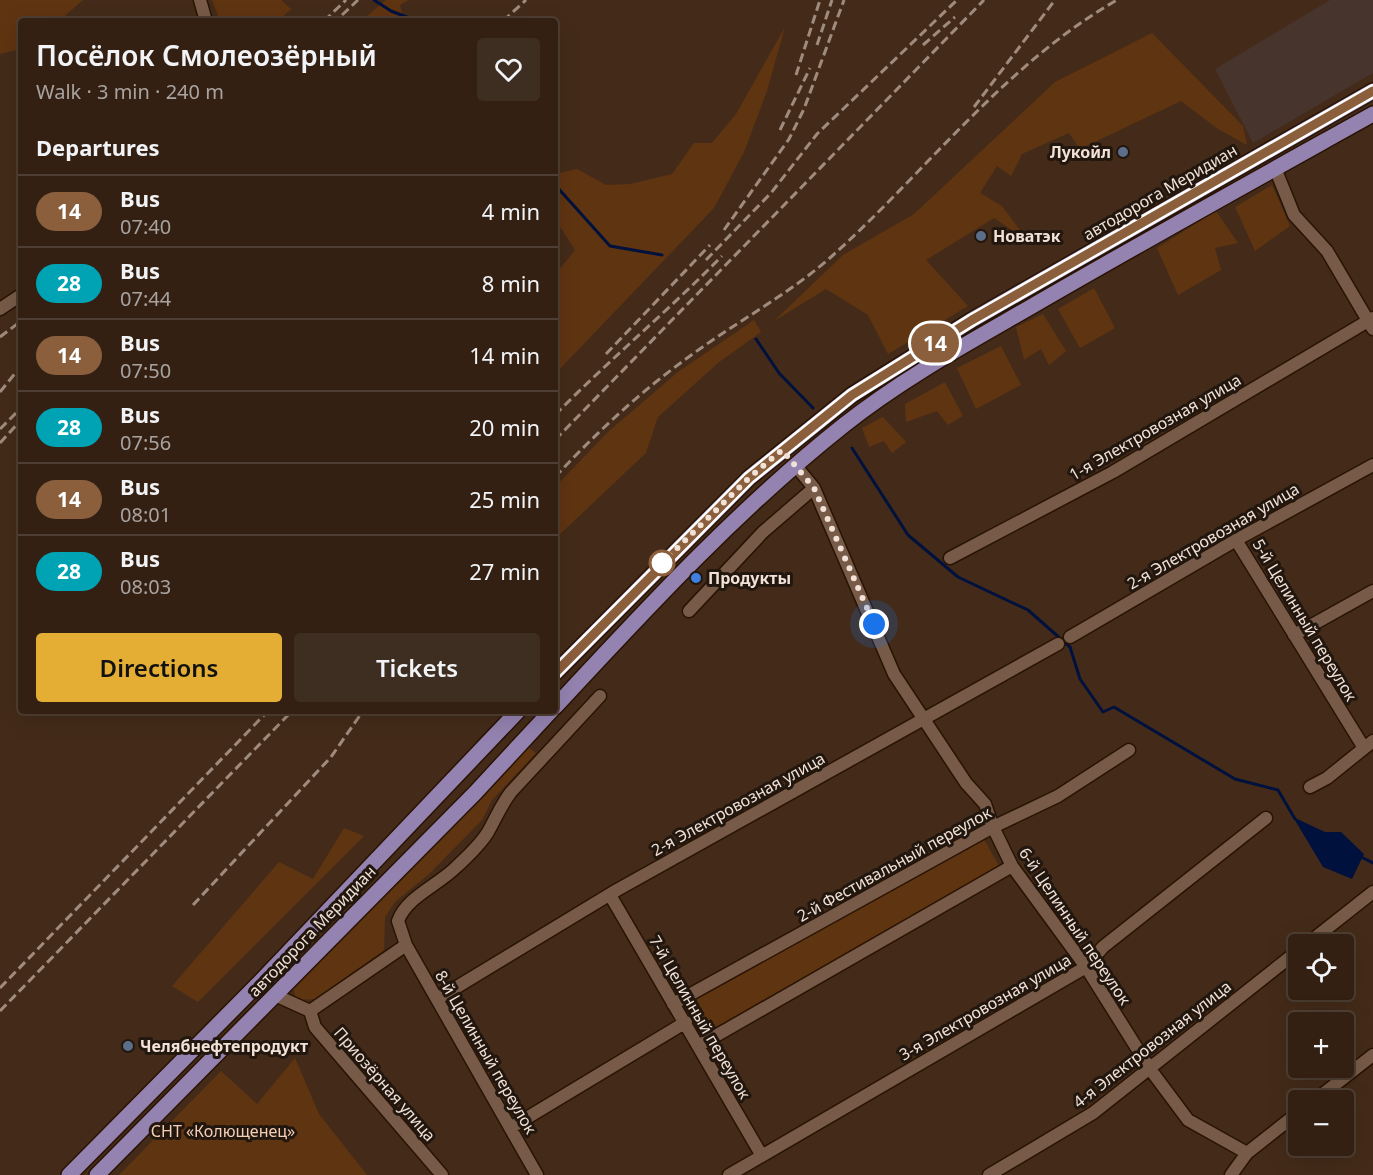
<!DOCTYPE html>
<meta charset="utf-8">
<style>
body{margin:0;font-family:"Noto Sans",sans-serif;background:#3e2d21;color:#f1f3f6;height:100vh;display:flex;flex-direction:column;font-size:22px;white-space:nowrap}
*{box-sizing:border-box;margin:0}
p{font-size:20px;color:#a9a3a0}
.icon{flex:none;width:33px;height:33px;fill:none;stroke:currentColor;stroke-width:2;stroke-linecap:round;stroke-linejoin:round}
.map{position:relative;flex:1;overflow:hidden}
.details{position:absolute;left:18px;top:18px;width:540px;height:696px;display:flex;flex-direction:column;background:#332013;border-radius:6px;box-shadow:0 6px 24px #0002,0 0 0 2px #4e3e33}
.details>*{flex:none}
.badge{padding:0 12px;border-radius:20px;font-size:21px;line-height:39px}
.tools{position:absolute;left:1288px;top:934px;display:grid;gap:12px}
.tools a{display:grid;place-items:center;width:66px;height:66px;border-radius:6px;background:#332013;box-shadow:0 6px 24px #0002,0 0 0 2px #4e3e33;font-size:30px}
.you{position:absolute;width:30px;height:30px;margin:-15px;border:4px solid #fff;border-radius:50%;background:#1a73e8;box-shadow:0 0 0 9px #1a73e833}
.map>.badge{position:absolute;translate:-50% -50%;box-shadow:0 0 0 3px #fff}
h2{padding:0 18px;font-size:22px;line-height:54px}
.round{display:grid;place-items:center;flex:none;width:63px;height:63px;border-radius:6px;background:#3e2d21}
.summary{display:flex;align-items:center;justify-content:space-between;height:102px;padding:0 18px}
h1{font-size:28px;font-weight:600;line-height:45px}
.action{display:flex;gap:12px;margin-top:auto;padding:12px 18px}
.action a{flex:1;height:69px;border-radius:6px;background:#e4ae35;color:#111;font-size:24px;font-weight:600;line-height:69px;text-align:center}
.action a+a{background:#3e2d21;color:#f1f3f6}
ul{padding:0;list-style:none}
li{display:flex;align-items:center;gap:18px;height:72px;padding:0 18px;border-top:2px solid #4e3e33}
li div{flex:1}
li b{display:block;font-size:22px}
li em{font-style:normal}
li .badge{min-width:66px;font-weight:700;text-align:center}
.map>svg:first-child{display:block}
.industrial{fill:#47342d}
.green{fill:#5f3411}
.water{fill:#00113d}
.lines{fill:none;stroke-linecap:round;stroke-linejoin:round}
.stream{stroke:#00113d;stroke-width:3}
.minor-casing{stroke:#291303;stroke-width:15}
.major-casing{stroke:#291303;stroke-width:18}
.minor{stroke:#775b48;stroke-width:12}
.major{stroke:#9482b0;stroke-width:15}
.rail{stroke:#a08c7e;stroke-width:3;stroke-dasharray:9 4.5;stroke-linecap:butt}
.line-casing{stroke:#fff;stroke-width:14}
.line{stroke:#8b5e3c;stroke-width:9}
.walk{stroke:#f1e1d6;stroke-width:6;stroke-dasharray:0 10.8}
.service-dot{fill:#5c6f8a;stroke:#22170f;stroke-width:2}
.stop-dot{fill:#fff;stroke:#8b5e3c;stroke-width:3}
.shop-dot{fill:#3f7fe0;stroke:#22170f;stroke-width:2}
.labels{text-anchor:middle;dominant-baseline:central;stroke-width:6;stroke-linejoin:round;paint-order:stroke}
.poi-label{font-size:16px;font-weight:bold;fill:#f1e1d6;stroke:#22170f;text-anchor:start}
.street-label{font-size:16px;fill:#f1e1d6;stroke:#22170f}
.park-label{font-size:16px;fill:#f6ceb4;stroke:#22170f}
</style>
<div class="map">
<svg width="1373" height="1175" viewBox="0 0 1373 1175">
<rect width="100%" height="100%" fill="#442b19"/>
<path class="industrial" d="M1330,0H1373V73L1253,143L1215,69Z"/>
<path class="green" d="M0,0H83L59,21H21V49L0,54Z
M212,0H281L291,9L278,21H220Z
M386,0H409L400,5L404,21H361Z
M785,27L767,91L744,152L714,208L555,374V275L575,250L555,219V174L577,169L606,185L630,184L672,174L694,143H712L736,114Z
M1152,33L1243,126L1247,145L1218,129L1181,101L1080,149L1069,133L1022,154L1011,176L997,166L980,193L1002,206L1028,241L994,218L926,260L968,306L888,354L868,315L826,289L774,321L843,255L914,214L1055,82Z
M1272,185L1290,226L1255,251L1235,207Z
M1216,211L1238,243L1215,248L1221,270L1178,295L1157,248Z
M1094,288L1115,328L1080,348L1058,309Z
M1043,314L1066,351L1049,365L1041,349L1024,360L1016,327Z
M754,320L761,332L718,363L658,417L646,453L555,539V487L609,431L678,372Z
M1001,346L1021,385L976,409L957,368Z
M945,382L963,416L948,425L937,411L906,422L905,404Z
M883,417L906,442L892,453L884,441L869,447L862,428Z
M528,747L536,753L492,800L482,820L429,874L395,902L385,917L384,950L316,999L296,1000L293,986L377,904Z
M344,828L364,836L198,1002L172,986L279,862L313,879Z
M983,838L1000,867L705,1033L687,1003Z
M295,1058L319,1114L367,1175H119L221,1071L257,1104Z"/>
<path class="water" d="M1293,817L1325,832H1341L1364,854L1352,879L1323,867Z"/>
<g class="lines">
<path class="stream" d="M374,0L391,11L417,21
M555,116L558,137L557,187L610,246L662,255
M756,339L779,373L813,408
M852,448L908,535L958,577L1028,610L1070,647L1080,679L1103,712L1114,707L1235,779L1278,790L1295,819
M1359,856L1373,863"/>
<defs>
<path id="minor" d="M200,0L206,21
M1275,168L1294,215L1327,251L1373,329
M0,309L21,295
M795,465L814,488L894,674L966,783L985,804L993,827L1012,866L1086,967L1150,1069L1188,1120L1247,1153
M1236,540L1364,748
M950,558L1113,472L1373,318
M689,611L763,532L814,488
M1294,635L1373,591
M1070,637L1236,540L1373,465
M1310,787L1327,778L1373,741
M610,895L762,1156
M1306,945L1373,892
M275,995L310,1011L406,945
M437,999L617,890L1058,644
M673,1004L993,827L1058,796L1129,750
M310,1011L315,1027L442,1175
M698,1046L1012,866
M1314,1101L1373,1055
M510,1128L686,1022
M537,1175L406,945L398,921C406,898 436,886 454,869C465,859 480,845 488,832C496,818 501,805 511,792L600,696
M729,1175L1086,967L1103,947L1266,818
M989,1175L1093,1113L1299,950
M1231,1175L1247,1153L1299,1112"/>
<path id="major" d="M555,673L749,478L852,395L972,320L1373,91
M555,707C647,608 738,509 844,425C903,378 970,342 1034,305C1146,240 1260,177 1373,114
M69,1175L261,981L518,711
M97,1175L475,793L551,711"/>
</defs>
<use href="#minor" class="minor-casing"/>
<use href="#major" class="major-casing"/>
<use href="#minor" class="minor"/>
<use href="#major" class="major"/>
<path class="rail" d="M342,15L358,0
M324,21L346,0
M503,21L526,0
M817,45L832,0
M923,45L955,17
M796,75L820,0
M974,107L1055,0
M780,130L810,68
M724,230L789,139L804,109L844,0
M706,260L771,193L817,134L957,0
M0,337L21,321
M606,354L710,245
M0,392L21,366
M555,415C609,360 668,311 722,256
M0,429L21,408
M555,440L984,0
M0,443L21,420
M555,477C596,433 641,391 690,356C736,322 788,295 831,257C926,172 1005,64 1117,0
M193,905L331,757L363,711
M0,988L268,711
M0,1011L292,711"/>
</g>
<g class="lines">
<defs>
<path id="line" d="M555,673L749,478L852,395L972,320L1373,91"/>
</defs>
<use href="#line" class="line-casing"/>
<use href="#line" class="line"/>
<path class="walk" d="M662,563L749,478L782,450L814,488L874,624"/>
</g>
<g class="service-dot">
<circle cx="1123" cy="152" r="6"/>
<circle cx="981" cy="236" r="6"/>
<circle cx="128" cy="1046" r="6"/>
</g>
<circle class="stop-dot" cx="662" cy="563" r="12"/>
<circle class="shop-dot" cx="696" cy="578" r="6"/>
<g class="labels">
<g class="poi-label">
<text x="1111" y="152" text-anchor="end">Лукойл</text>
<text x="993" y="236">Новатэк</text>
<text x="708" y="578">Продукты</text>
<text x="140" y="1046">Челябнефтепродукт</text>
</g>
<g class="street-label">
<text transform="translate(1160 192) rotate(-30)">автодорога Меридиан</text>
<text transform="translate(1155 427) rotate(-30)">1-я Электровозная улица</text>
<text transform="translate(1213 536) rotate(-30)">2-я Электровозная улица</text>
<text transform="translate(1305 620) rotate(59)">5-й Целинный переулок</text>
<text transform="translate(738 804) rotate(-29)">2-я Электровозная улица</text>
<text transform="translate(894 864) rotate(-29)">2-й Фестивальный переулок</text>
<text transform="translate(1075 926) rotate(56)">6-й Целинный переулок</text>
<text transform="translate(312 931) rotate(-46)">автодорога Меридиан</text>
<text transform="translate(985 1007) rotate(-30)">3-я Электровозная улица</text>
<text transform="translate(700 1017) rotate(60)">7-й Целинный переулок</text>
<text transform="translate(1152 1044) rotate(-38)">4-я Электровозная улица</text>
<text transform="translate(486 1052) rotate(60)">8-й Целинный переулок</text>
<text transform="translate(385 1084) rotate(49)">Приозёрная улица</text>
</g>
<g class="park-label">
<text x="223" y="1131">СНТ «Колющенец»</text>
</g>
</g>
</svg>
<div class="tools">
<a><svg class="icon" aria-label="locate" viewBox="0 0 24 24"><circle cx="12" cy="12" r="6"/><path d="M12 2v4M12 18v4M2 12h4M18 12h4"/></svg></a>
<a>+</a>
<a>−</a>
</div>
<div class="you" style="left:874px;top:624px"></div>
<b class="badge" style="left:935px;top:343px;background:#8b5e3c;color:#fff">14</b>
<section class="details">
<div class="summary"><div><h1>Посёлок Смолеозёрный</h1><p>Walk · 3 min · 240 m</p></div><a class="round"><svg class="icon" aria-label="heart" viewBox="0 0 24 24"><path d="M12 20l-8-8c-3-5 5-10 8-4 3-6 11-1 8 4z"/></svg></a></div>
<h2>Departures</h2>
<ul>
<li><span class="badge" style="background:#8b5e3c;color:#fff">14</span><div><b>Bus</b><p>07:40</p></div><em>4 min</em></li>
<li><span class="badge" style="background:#00a3b4;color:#fff">28</span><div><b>Bus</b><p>07:44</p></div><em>8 min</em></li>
<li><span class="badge" style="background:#8b5e3c;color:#fff">14</span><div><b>Bus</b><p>07:50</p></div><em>14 min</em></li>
<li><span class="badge" style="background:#00a3b4;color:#fff">28</span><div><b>Bus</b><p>07:56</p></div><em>20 min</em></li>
<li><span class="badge" style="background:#8b5e3c;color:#fff">14</span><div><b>Bus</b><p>08:01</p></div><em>25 min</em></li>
<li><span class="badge" style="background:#00a3b4;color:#fff">28</span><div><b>Bus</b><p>08:03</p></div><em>27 min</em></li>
</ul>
<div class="action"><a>Directions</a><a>Tickets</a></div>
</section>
</div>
